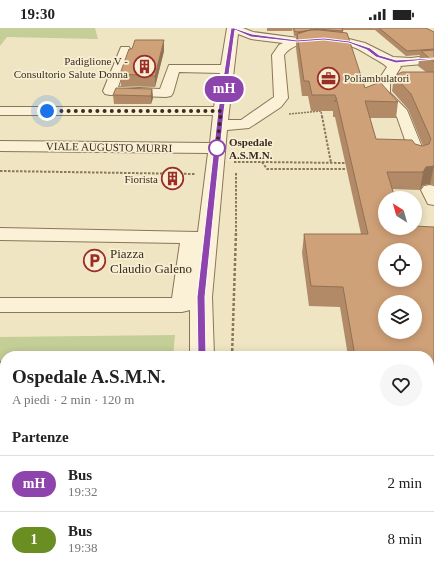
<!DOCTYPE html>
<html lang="it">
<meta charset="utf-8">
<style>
body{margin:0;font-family:"Times New Roman",serif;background:#f6f6f6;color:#222;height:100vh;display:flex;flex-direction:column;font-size:15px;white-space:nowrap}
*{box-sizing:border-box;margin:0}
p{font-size:13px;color:#767676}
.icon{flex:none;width:22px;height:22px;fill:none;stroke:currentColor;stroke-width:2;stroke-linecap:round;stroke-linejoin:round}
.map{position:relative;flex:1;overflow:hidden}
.drawer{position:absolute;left:0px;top:323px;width:434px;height:224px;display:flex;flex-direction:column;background:#fff;border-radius:16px 16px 0 0;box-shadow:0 2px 10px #0003}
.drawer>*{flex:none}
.badge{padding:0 8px;border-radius:13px;font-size:14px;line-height:26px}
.needle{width:26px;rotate:323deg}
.tools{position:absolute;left:378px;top:163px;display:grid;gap:8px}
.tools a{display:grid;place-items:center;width:44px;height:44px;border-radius:50%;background:#fff;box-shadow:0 2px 10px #0003;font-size:20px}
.you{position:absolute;width:20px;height:20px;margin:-10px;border:3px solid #fff;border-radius:50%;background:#1a73e8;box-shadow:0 0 0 6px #1a73e833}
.map>.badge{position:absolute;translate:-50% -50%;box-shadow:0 0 0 2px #fff}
h2{padding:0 12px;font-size:15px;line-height:36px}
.round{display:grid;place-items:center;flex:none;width:42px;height:42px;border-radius:21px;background:#f6f6f6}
.head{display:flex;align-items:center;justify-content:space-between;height:68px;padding:0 12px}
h1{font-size:19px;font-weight:700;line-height:30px}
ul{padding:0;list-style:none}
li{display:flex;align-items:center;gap:12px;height:56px;padding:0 12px;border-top:1px solid #e0e0e0}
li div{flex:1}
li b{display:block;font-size:15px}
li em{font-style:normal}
li .badge{min-width:44px;font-weight:700;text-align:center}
.status{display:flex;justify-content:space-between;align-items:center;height:28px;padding:0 20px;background:#fff;direction:ltr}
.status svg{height:11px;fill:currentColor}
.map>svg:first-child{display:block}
.green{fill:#c4ce97}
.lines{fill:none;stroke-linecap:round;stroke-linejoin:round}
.minor-casing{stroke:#8a7659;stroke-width:2}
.path-far3{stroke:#8a7659;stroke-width:1.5;stroke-dasharray:2 1;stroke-linecap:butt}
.path-far2{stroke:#8a7659;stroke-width:2;stroke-dasharray:2.5 1.5;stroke-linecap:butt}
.path-far1{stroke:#8a7659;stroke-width:2.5;stroke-dasharray:3 2;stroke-linecap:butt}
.path{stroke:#8a7659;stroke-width:3;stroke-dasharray:4 2.5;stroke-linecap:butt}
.minor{fill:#faf1d7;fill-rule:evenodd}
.wall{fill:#b28a67;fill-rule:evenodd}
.shaded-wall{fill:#917154}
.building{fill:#cfa178;stroke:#917154;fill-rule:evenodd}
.line{fill:#8e44ad;stroke:#fff}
.walk{stroke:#3a2d1e;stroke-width:4;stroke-dasharray:0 7.2}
.stop-dot{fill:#fff;stroke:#8e44ad;stroke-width:2}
.labels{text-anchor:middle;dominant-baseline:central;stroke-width:3.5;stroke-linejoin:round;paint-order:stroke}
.far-poi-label{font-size:11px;fill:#3a2d1e;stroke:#f7eed3;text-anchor:end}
.far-stop-label{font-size:11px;font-weight:bold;fill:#3a2d1e;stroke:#f7eed3;text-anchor:start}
.far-street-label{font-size:11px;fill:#3a2d1e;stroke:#f7eed3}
.poi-label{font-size:13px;fill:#3a2d1e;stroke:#f7eed3;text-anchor:start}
</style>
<div class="status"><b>19:30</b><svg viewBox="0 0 49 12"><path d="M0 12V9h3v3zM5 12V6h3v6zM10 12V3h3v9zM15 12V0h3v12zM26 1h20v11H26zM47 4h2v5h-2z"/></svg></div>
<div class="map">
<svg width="434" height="547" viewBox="0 0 434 547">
<rect width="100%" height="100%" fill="#efe5c3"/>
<path class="green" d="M0,0H95L98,11L7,9L0,18Z
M175,307L173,328H5V542H150V547H0V309Z"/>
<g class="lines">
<defs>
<path id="minor" d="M227,0H243L253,4L298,10L315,7L341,9L365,15L393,29L411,30L434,27V35L400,38L401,39L390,56V65L407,82L426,129L424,132L418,134L412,132L397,89L376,65V56L387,39C383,35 380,34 375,31C369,28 364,24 358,21C339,13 298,8 284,27L288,70L281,79L249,100L227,102L212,269L214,328H190V282L182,284H0V270H172L180,215L0,212V200L198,204L208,125L0,123V113L210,115L213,87H0V79H214L220,45L179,44L173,65L171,68L166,69L110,67L105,66L103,63L121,19H129L131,22L118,59L160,61L169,37H221ZM238,6L251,11L283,15L279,17L272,27L274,69L241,92H228Z
M430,157L434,158V177L428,176L421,162L424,158Z
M434,410V432L429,433V411Z
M175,542H207L206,547H174Z
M253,542H285L286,547H254Z"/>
</defs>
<use href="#minor" class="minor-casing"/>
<path class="path-far3" d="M289,86L321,83L322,89"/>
<path class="path-far2" d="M322,88L331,135
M234,134H262L267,141H346
M262,134L345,135
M0,143L195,146
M236,145V205"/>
<path class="path-far1" d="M232,328L236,204
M0,334H5"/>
<path class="path" d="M0,386L5,384
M0,439H5
M0,527L5,531
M21,542L29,547
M101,542V547
M222,542V547"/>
<use href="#minor" class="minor"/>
</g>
<path class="wall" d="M267,0H293L292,3H267Z
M293,0H426L434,4V157L430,156L423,157L420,162L392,161L385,200L434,199V361H429V328H348L340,279L309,278L302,225L304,206H361L335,89H333V83H311L308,68H302L296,20V8H294ZM343,2H375L406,28L420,27L418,38L426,44L394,48L392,63L408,81L423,118H422L415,116L376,111L370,90H396L398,74L365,60L343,4Z
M164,23L155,59L121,58L120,46Z
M152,61L153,70L151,76H114L113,67Z"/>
<path class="shaded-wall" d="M316,1L315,6L298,8V4Z
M164,12V23L155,59V48Z
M152,61L153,70L151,76V68Z
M434,138L430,156L423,157L420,162L423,144L426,139Z"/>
<path class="building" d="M294,0H342L343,3L316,1L298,4L294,3Z
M379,0H426L434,4V21L407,23Z
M310,2H320L347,5L365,60L380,54L398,74L365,73L376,111L412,112L415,116L422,118L429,116L431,111L411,66L394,48L402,44H434V138L426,139L423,144H387L395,170H385V200H415V198L434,199V340H429V328H355L343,259L311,258L304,206H368L337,73H334L337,72L335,67H312L309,53H304L297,6ZM385,222H415V252H385ZM385,274H415V304H385Z
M135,12H164L155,48L120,46L129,21H132Z
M434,22V34L421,23Z
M116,60L152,61L151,68L113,67Z
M434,529V547H418L422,542H429V535Z"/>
<path class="line" d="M231,0H234L252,6L297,12L324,10L349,13L370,20L379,27L396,32L434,30V31L396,35L376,29L367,22L349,15L324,12L297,14L251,9L235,2L224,83L205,269L206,328L202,331L198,328L197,269L218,83Z"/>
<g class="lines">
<path class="walk" d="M47,83H221L217,120"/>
</g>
<defs>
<symbol id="building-ring" viewBox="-11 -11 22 22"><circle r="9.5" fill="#f7eed3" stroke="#9b2d27" stroke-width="1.5"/><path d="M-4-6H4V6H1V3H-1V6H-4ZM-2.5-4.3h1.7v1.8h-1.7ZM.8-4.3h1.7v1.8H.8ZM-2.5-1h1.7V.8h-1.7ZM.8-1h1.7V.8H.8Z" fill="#9b2d27"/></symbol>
<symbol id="office-ring" viewBox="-11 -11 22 22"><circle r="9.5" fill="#f7eed3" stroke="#9b2d27" stroke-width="1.5"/><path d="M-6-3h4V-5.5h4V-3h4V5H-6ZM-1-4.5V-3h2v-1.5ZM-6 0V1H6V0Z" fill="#9b2d27"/></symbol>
<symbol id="parking-ring" viewBox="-11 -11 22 22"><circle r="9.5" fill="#f7eed3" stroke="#9b2d27" stroke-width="1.5"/><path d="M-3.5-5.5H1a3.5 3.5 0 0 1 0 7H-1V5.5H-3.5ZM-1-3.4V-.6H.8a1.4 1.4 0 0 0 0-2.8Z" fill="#9b2d27"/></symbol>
</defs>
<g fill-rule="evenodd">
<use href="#building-ring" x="132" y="26" width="25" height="25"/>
<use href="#office-ring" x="316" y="38" width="25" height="25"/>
<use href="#building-ring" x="160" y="138" width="25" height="25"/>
<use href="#parking-ring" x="82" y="220" width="25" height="25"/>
</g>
<circle class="stop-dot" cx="217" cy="120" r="8"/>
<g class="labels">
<g class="far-poi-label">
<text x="128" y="33">Padiglione V -<tspan x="128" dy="13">Consultorio Salute Donna</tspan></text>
<text x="344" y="50" text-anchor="start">Poliambulatori</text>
<text x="158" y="151">Fiorista</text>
</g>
<g class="far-stop-label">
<text x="229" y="114">Ospedale<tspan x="229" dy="13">A.S.M.N.</tspan></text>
</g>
<g class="far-street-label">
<text transform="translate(109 119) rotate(1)">VIALE AUGUSTO MURRI</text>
</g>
<g class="poi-label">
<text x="110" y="225">Piazza<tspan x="110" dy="15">Claudio Galeno</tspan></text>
</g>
</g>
</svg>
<div class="tools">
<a><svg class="needle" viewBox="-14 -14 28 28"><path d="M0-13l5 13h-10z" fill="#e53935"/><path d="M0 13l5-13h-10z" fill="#767676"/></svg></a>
<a><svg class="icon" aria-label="locate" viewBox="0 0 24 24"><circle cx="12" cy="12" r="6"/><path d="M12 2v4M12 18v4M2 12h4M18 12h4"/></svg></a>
<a><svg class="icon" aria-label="layers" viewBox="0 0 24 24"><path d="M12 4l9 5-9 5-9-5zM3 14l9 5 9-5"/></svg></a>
</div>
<div class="you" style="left:47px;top:83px"></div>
<b class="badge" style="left:224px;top:61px;background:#8e44ad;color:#fff">mH</b>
<section class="drawer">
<div class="head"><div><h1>Ospedale A.S.M.N.</h1><p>A piedi · 2 min · 120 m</p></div><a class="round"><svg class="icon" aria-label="heart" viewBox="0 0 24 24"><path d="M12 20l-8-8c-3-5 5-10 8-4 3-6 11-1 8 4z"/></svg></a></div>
<h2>Partenze</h2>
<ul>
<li><span class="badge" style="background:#8e44ad;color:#fff">mH</span><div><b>Bus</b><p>19:32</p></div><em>2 min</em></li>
<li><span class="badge" style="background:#6b8e23;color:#fff">1</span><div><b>Bus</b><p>19:38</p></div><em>8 min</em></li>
</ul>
</section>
</div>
